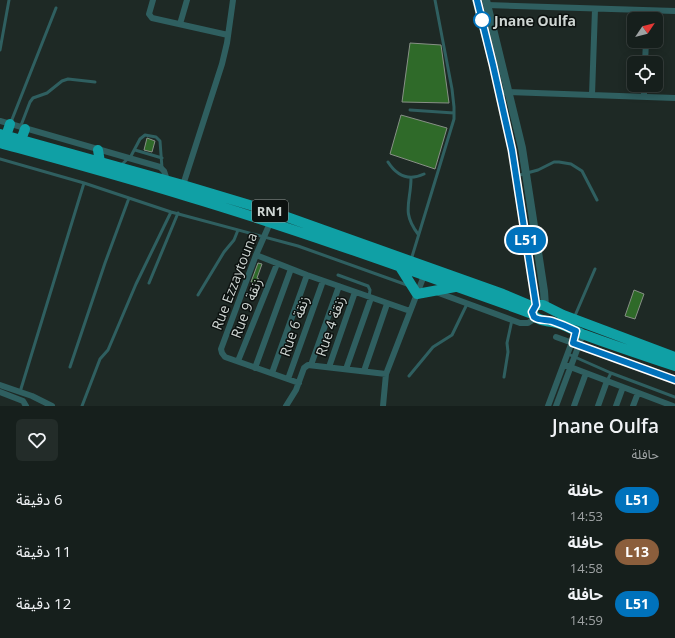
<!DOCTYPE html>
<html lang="ar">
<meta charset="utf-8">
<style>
body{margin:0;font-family:"Open Sans","Noto Sans Arabic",sans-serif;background:#232c29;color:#f1f3f6;direction:rtl;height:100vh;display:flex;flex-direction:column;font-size:15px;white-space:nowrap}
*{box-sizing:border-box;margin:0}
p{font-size:13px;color:#9ea2a3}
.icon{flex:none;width:22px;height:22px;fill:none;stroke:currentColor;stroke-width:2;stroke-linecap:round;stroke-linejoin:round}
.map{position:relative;height:406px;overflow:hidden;direction:ltr}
.side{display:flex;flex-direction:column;background:#161f1c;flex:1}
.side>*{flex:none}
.badge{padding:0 8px;border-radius:13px;font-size:14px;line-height:26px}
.needle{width:26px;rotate:55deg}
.fabs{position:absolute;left:627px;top:12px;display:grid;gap:8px}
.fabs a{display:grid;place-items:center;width:36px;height:36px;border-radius:6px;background:#161f1c;box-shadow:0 2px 10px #0003,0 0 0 1px #353d3b;font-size:20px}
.map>.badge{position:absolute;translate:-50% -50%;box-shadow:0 0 0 2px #fff}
.round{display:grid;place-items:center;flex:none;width:42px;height:42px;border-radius:6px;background:#232c29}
.head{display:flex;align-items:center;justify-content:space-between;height:68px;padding:0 16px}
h1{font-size:19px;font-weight:600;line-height:30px}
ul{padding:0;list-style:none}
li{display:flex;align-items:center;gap:12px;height:52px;padding:0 16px}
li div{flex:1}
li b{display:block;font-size:15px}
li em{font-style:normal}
li .badge{min-width:44px;font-weight:700;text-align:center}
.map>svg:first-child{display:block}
.building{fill:#2f6a29;stroke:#879086}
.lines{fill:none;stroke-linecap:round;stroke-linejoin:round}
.service{stroke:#2f5f60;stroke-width:3}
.minor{stroke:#2f5f60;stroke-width:6}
.tertiary{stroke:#2f5f60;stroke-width:8}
.trunk{stroke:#10a0a5;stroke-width:10}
.line-casing{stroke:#fff;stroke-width:9}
.line{stroke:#0072bc;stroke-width:6}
.stop-dot{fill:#fff;stroke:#0072bc;stroke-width:2}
.labels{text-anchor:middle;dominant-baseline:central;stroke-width:3;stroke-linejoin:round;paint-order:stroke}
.shield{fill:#0c110f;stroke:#949a98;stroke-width:1}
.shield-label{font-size:13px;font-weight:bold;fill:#ced5d2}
.stop-label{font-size:14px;font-weight:bold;fill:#ced5d2;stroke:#0c110f;text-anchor:start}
.street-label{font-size:14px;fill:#ced5d2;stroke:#0c110f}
</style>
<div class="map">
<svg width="675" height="406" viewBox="0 0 675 406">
<rect width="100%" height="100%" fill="#1e2925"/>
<path class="building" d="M410,43L441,45L449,103L402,102Z
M401,115L447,128L435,169L390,154Z
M147,138L155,141L152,152L144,150Z
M258,263L262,264L257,278L259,279L257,284L251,282Z
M634,290L644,294L635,319L625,316Z"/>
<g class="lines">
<path class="service" d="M0,50L9,0
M410,110L454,113
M11,122L56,8
M20,128L30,102L33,98L47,93L62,81L68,79L95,82
M135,150L162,158
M0,159L84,183L171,212L298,246L407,285
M388,162C397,176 409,181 424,174
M121,165L131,156L140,139L145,135L156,137L160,141L162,168
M516,176L538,170L554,162H559L571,164L582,171L597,200
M411,178C411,202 401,212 418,234
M411,260L454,119V107L452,89L435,0
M338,275L368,286L370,290L369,297
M149,283L178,213
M198,295L224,252L234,240L238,230
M574,318L595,269
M568,354L611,373
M70,367L105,263L129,198
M409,376L433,347L452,335L467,304
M504,377L508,352L507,343L512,320
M607,381L611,373L675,397
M20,392L84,183
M82,406L100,359L108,350L136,284L171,212"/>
<path class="minor" d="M153,0L149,14L152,18L228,35
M487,5L675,11
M647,19V11
M180,24L187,0
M645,63L646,41
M505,92L675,98
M592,95L595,9
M644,97V85
M0,121L160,167L164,171L167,180
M183,185L222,64L227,43L233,0
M270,223L256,255L221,349L222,353L225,357L299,383
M256,255L307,275L410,311
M436,292L520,323H528L536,318
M556,337L675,380
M238,361L277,264
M311,365L339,286
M565,365L673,406
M329,367L355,292
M255,368L291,269
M346,369L371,298
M364,371L387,304
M272,373L307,275
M288,379L323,281
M0,385L32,396L52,406
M0,392L23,401L26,406
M286,406L296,390L304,368L308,365L386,374
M383,406L386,374L425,273
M548,406L576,331
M556,406L583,334
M574,406L586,373
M598,406L607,381
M616,406L623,387
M633,406L638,393"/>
<path class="tertiary" d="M476,0L493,65L512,150L536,305
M486,0L522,148L544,291L545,306"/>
<path class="trunk" d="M0,134L183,185L273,212L503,294L534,307
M6,136L10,124
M21,140L25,129
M0,143C62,160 125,177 186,196C303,231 418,273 533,314C537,322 552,321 560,324C569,327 577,332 585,335C615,346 645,356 675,366
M98,150L100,162
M400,267L417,294L455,287
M532,312L533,309L536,305H543L563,315L675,357"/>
</g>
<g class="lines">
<defs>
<path id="line" d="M477,0L493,65L512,150L536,305L532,312L534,317C539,321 546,319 552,321C561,324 568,327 576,331L573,343L675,380"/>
</defs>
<use href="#line" class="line-casing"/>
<use href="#line" class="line"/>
</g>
<circle class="stop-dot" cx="482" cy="20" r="8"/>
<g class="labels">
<rect class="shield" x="252" y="200" width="36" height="22" rx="3"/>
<g class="shield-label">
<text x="270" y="211">RN1</text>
</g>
<g class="stop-label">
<text x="494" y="20">Jnane Oulfa</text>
</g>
<g class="street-label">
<text transform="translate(234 281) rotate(-69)">Rue Ezzaytouna</text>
<text transform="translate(246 308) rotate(-69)">Rue 9 زنقة</text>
<text transform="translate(294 326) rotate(-71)">Rue 6 زنقة</text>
<text transform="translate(330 326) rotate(-71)">Rue 4 زنقة</text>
</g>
</g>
</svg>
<div class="fabs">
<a><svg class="needle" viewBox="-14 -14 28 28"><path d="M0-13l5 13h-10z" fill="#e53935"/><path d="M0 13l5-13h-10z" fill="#9ea2a3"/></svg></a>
<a><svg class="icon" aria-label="locate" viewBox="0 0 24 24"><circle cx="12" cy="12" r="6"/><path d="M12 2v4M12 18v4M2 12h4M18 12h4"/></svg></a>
</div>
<b class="badge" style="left:526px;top:240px;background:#0072bc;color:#fff">L51</b>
</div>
<section class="side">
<div class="head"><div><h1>Jnane Oulfa</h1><p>حافلة</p></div><a class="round"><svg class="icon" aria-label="heart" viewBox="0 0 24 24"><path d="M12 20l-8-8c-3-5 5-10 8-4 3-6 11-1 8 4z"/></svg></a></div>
<ul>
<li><span class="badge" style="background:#0072bc;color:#fff">L51</span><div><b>حافلة</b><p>14:53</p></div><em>6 دقيقة</em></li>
<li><span class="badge" style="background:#8b5e3c;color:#fff">L13</span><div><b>حافلة</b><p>14:58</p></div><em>11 دقيقة</em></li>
<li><span class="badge" style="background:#0072bc;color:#fff">L51</span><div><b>حافلة</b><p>14:59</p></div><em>12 دقيقة</em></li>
</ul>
</section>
